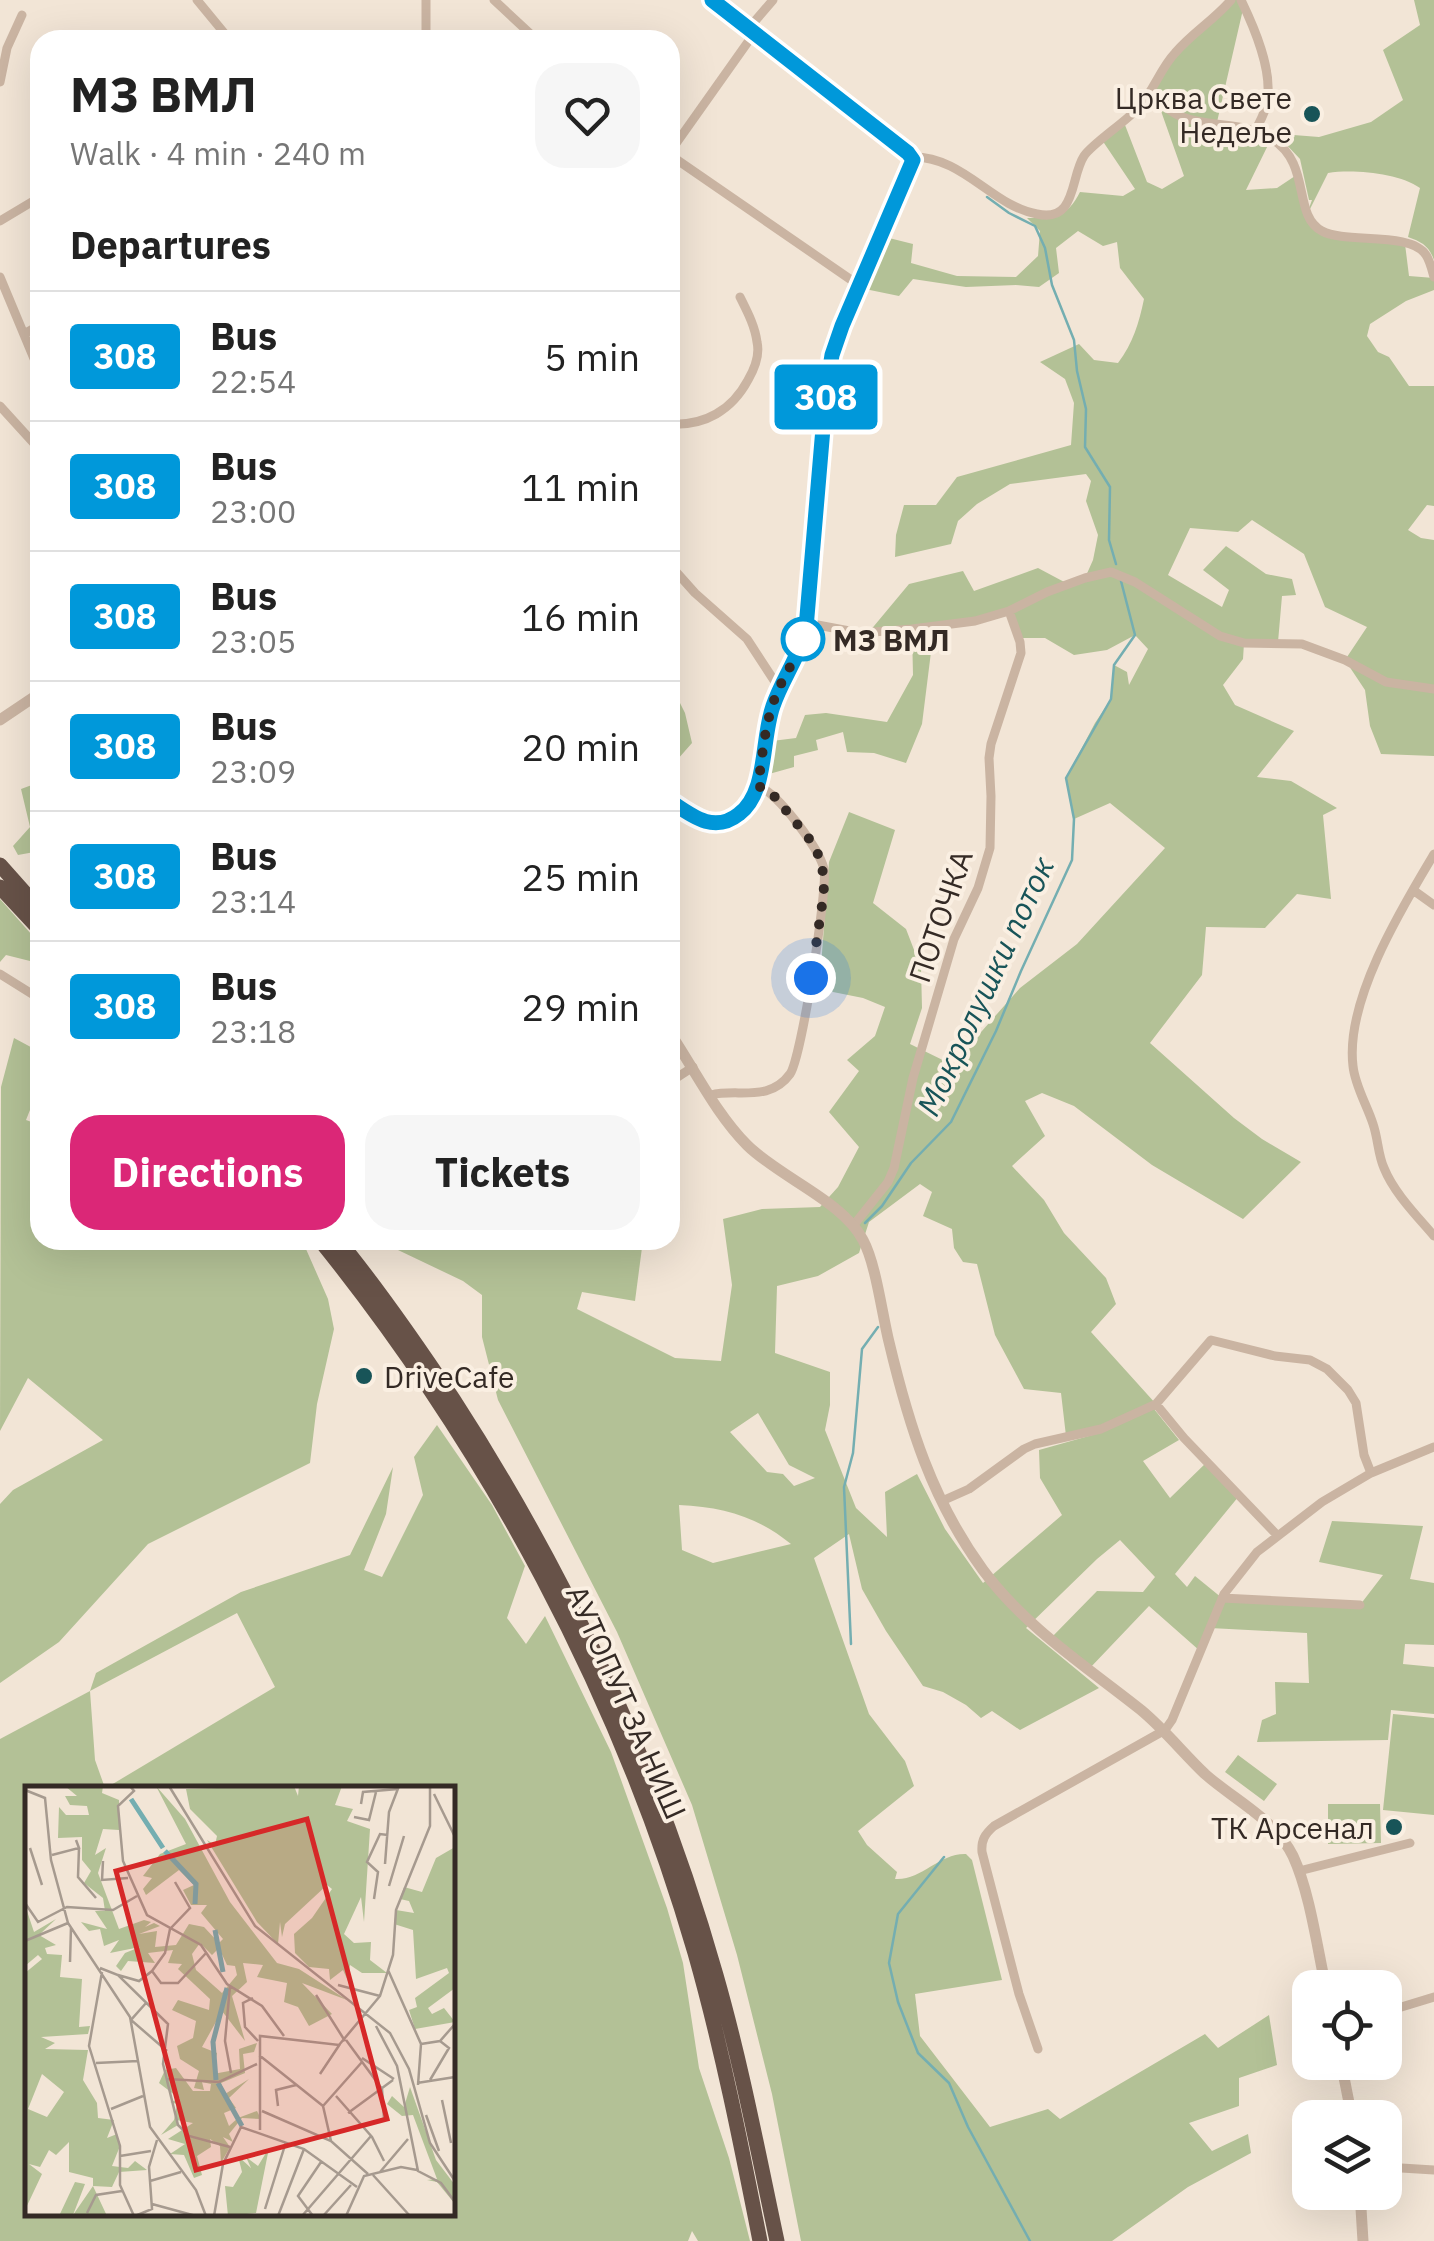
<!DOCTYPE html>
<meta charset="utf-8">
<style>
body{margin:0;font-family:"IBM Plex Sans",sans-serif;background:#f6f6f6;color:#222;height:100vh;display:flex;flex-direction:column;font-size:38px;white-space:nowrap}
*{box-sizing:border-box;margin:0}
p{font-size:32px;color:#767676}
.icon{flex:none;width:55px;height:55px;fill:none;stroke:currentColor;stroke-width:2;stroke-linecap:round;stroke-linejoin:round}
.map{position:relative;flex:1;overflow:hidden}
.details{position:absolute;left:30px;top:30px;width:650px;height:1220px;display:flex;flex-direction:column;background:#fff;border-radius:30px;box-shadow:0 10px 40px #0002}
.details>*{flex:none}
.badge{padding:0 20px;border-radius:8px;font-size:35px;line-height:65px}
.fabs{position:absolute;left:1292px;top:1970px;display:grid;gap:20px}
.fabs a{display:grid;place-items:center;width:110px;height:110px;border-radius:20px;background:#fff;box-shadow:0 10px 40px #0002;font-size:50px}
.you{position:absolute;width:50px;height:50px;margin:-25px;border:8px solid #fff;border-radius:50%;background:#1a73e8;box-shadow:0 0 0 15px #1a73e833}
.map>.badge{position:absolute;translate:-50% -50%;box-shadow:0 0 0 5px #fff}
h2{padding:0 40px;font-size:38px;line-height:90px}
.round{display:grid;place-items:center;flex:none;width:105px;height:105px;border-radius:30px;background:#f6f6f6}
.overview{display:flex;align-items:center;justify-content:space-between;height:170px;padding:0 40px}
h1{font-size:48px;font-weight:700;line-height:75px}
.action{display:flex;gap:20px;margin-top:auto;padding:20px 40px}
.action a{flex:1;height:115px;border-radius:30px;background:#db2777;color:#fff;font-size:40px;font-weight:700;line-height:115px;text-align:center}
.action a+a{background:#f6f6f6;color:#222}
ul{padding:0;list-style:none}
li{display:flex;align-items:center;gap:30px;height:130px;padding:0 40px;border-top:2px solid #e0e0e0}
li div{flex:1}
li b{display:block;font-size:38px}
li em{font-style:normal}
li .badge{min-width:110px;font-weight:700;text-align:center}
.map>svg:first-child{display:block}
.green{fill:#b3c196;fill-rule:evenodd}
.lines{fill:none;stroke-linecap:round;stroke-linejoin:round}
.stream{stroke:#74aeb1;stroke-width:2.5}
.minor{stroke:#cab4a2;stroke-width:9}
.tertiary{stroke:#cab4a2;stroke-width:11}
.trunk{stroke:#675248;stroke-width:15}
.line-casing{stroke:#fff;stroke-width:22}
.line{stroke:#0098da;stroke-width:15}
.walk{stroke:#342a25;stroke-width:10;stroke-dasharray:0 18}
.poi-dot{fill:#185458;stroke:#faefe2;stroke-width:4}
.stop-dot{fill:#fff;stroke:#0098da;stroke-width:5}
.labels{text-anchor:middle;dominant-baseline:central;stroke-width:8;stroke-linejoin:round;paint-order:stroke}
.poi-label{font-size:30px;fill:#342a25;stroke:#faefe2;text-anchor:end}
.stop-label{font-size:30px;font-weight:bold;fill:#342a25;stroke:#faefe2;text-anchor:start}
.street-label{font-size:30px;fill:#342a25;stroke:#faefe2}
.water-label{font-size:32px;font-style:italic;fill:#185458;stroke:#faefe2}
.inset-river{fill:none;stroke:#74aeb1;stroke-width:5}
.inset-road{fill:none;stroke:#a69a8f;stroke-width:2.5}
.view{fill:#d62828;fill-opacity:0.15;stroke:#d62828;stroke-width:5}
.inset-edge{fill:none;stroke:#342a25;stroke-width:5}
</style>
<div class="map">
<svg width="1434" height="2241" viewBox="0 0 1434 2241">
<rect width="100%" height="100%" fill="#f2e5d6"/>
<path class="green" d="M1231,0H1241L1244,5L1217,122L1271,139L1246,190L1277,188L1298,174L1308,211L1312,200H1309L1300,159L1282,140L1281,134L1319,137L1371,122L1403,100L1383,50L1420,25L1414,0H1434V260C1429,246 1422,242 1408,237L1420,188C1399,173 1353,169 1328,173L1308,213L1317,229L1405,244L1409,276L1434,278V290L1406,301L1370,324L1367,336L1378,352L1389,357L1409,386H1434V506L1427,505L1408,530L1421,538L1434,540V756L1381,754L1370,726L1365,690L1345,660L1367,627L1325,607L1304,554L1252,520L1238,532L1190,528L1168,575L1222,607L1229,590L1203,570L1226,546L1266,574L1292,579L1296,595L1282,596L1278,642L1244,643L1243,659L1223,685L1235,705L1294,731L1257,777L1291,781L1337,808L1323,815L1331,899L1297,894L1265,928L1206,927L1202,975L1150,1043L1234,1118L1262,1139L1301,1162L1243,1219L1152,1165L1074,1106L1042,1093L1025,1101L1045,1136L1012,1166L1044,1200L1064,1233L1106,1278L1116,1304L1091,1332L1156,1404L1121,1421L1066,1436L1061,1393L1024,1389L995,1335L977,1264L963,1262L954,1248L952,1229L923,1216L932,1192L920,1184L869,1222L859,1253L818,1276L777,1286L775,1353L830,1372V1405L825,1430L856,1508L887,1537L885,1492L917,1474L945,1529L983,1583L1062,1515L1040,1478L1039,1450L1103,1432L1154,1409L1179,1440L1143,1461L1170,1498L1208,1461L1239,1496L1175,1574L1187,1587L1195,1576L1222,1598L1360,1605L1383,1575L1319,1562L1332,1521L1423,1526L1410,1579L1434,1583V1645L1405,1644L1403,1664L1434,1667V1714L1391,1710L1388,1740L1257,1742L1262,1720L1276,1714L1275,1682L1309,1683L1307,1633L1210,1628L1200,1651L1149,1606L1089,1669L1051,1638L1097,1591L1143,1592L1155,1577L1120,1540L1097,1559L1026,1628L1099,1688L1020,1730L992,1711L981,1718L966,1705L943,1692L923,1686L886,1631L862,1589L849,1534L814,1558L869,1714L905,1761L914,1786L858,1831L867,1845L897,1872L895,1879C921,1881 939,1853 966,1854L972,1860L1002,1980L915,1994L920,2036L990,2127L1048,2109L1060,2119L1205,2034L1218,2048L1269,2015L1277,2065L1239,2078V2106L1189,2123L1212,2151L1248,2134L1251,2153L1188,2187L1112,2241H801L772,2094L737,1955L692,1805L617,1632L498,1400L482,1337V1295L463,1281L377,1240H643L635,1301L582,1292L577,1309L675,1358L721,1361L732,1285L723,1219L762,1209L820,1207L838,1187L859,1147L829,1112L859,1071L847,1060L875,1036L885,1007L863,998L833,992L820,979L829,862L849,812L895,830L873,903L906,929L921,968L922,1008L910,1044L957,1067L974,1040L1020,988L1077,944L1165,848L1110,803L1074,819L1066,778L1095,723L1111,699L1114,665L1127,672L1129,685L1148,649L1135,635L1107,650L1074,655L1045,638H1019L1008,611L959,623L869,632L909,584L963,571L974,591L1038,568L1068,584L1085,578L1093,560L1098,535L1086,501L1091,481L1086,474L1010,484L977,504L958,521L951,544L895,557L896,535L904,505H936L957,477L1071,445L1074,403L1065,379L1040,362L1079,344L1094,360L1118,363C1133,343 1139,323 1144,299L1120,268L1117,242L1103,246L1078,231L1056,248L1059,273L1039,287L1016,285L966,287L913,279L899,296L865,289L866,272L881,236L913,244L911,263L957,276L1016,277L1038,256L1040,231L1027,218C1054,218 1067,218 1080,192L1123,196L1135,189L1102,140L1125,125L1147,182L1162,189L1184,176L1161,111H1169L1150,95L1167,63ZM758,1413L789,1465L815,1478L794,1486L783,1474L767,1472L730,1432ZM679,1505C723,1507 756,1516 791,1544L713,1563L682,1550Z
M931,628V652L922,724L906,763L874,753L847,752L843,732L816,740L818,750L794,756V767L769,774L772,741L796,738L805,715L826,713L887,722L913,675L912,631Z
M670,683L685,713L692,743L670,768Z
M40,782V851L18,855L13,846L30,827L21,789Z
M0,899L40,944V972L30,961L6,955L0,962Z
M14,1038L40,1052V1085L26,1120L40,1125V1240H302L328,1299L334,1329L317,1404L310,1463L148,1544L59,1642L0,1683V1504L13,1490L103,1440L28,1378L0,1431L1,1087Z
M437,1425L492,1505L525,1566L507,1618L526,1644L545,1616L611,1752L667,1908L683,1963L699,2068L729,2158L750,2241H698L692,2231L688,2241H0V1739L90,1691L96,1673L241,1592L350,1555L393,1467L386,1514L364,1570L382,1577L423,1495L414,1457ZM237,1613L275,1687L106,1788H452V2214H28V1788H105L95,1760L90,1691Z
M1393,1714L1434,1718V1815L1383,1810Z
M1238,1755L1277,1784L1264,1801L1225,1772Z
M1328,1804H1380L1381,1843L1328,1844Z"/>
<g class="lines">
<path class="stream" d="M987,197L1009,213L1035,226L1045,248L1052,285L1074,340L1077,371L1086,409L1085,447L1110,487L1109,540L1116,564
M865,1223L882,1206L911,1163L951,1122L996,1031L1021,971L1072,860L1074,819L1066,778L1111,699L1114,665L1135,635L1121,581
M851,1644L844,1487L853,1453L862,1349L878,1327
M944,1857L898,1914L889,1963L898,2002L918,2053L949,2083L968,2127L1030,2241"/>
<path class="minor" d="M197,0L230,40
M494,0L537,40
M1241,0C1254,27 1273,70 1267,101C1266,112 1260,121 1255,131
M749,28L773,0
M426,40V0
M0,82L7,48L22,15
M1150,95C1160,103 1170,112 1182,117C1211,128 1243,121 1272,139C1312,164 1292,215 1322,231C1345,244 1411,231 1426,255C1430,261 1432,270 1434,277
M670,152L755,32
M670,155L860,286
M912,157C963,156 992,206 1037,214C1077,223 1070,177 1084,156C1092,144 1124,123 1136,110C1154,92 1159,70 1175,53C1192,33 1214,20 1231,0
M0,221L40,197
M0,277L40,373
M24,334L40,325
M0,406L40,450
M670,424C705,426 732,410 748,380C755,368 760,355 757,342C755,326 747,311 740,297
M670,565L695,593L747,639L779,688
M807,623L860,633L912,629L975,621L1009,611L1047,592L1085,578L1111,572L1135,582L1220,636L1244,643L1302,644L1345,660L1386,682L1434,689
M1434,854C1401,909 1345,1001 1353,1066C1355,1086 1367,1105 1373,1124C1378,1138 1378,1155 1384,1168C1394,1193 1417,1216 1434,1236
M1413,890L1434,905
M0,974L40,999
M670,1082L693,1067
M711,1095C737,1088 769,1103 790,1074C801,1059 828,889 824,869C819,848 777,792 758,786
M853,1226L888,1182L894,1168L913,1078L954,939L978,888L990,848L991,796L989,758L991,744L1021,653L1020,642L1009,611
M1156,1404L1184,1438L1277,1535
M942,1501L969,1489L1024,1449L1035,1444L1101,1429L1156,1404L1211,1340L1275,1356L1310,1360L1327,1369L1348,1390L1356,1403L1364,1455L1371,1473
M1222,1598L1360,1605
M1299,1871L1410,1843
M1385,2012L1434,1997
M1038,2049L1019,1994L982,1852C981,1840 985,1834 994,1826L1165,1730L1172,1720L1224,1594L1257,1552L1322,1502L1371,1473L1434,1447
M1385,2167L1434,2170"/>
<path class="tertiary" d="M0,720L40,693
M670,801C692,816 714,834 739,814C768,792 762,739 773,706C782,679 800,656 806,628L826,393L832,355L842,327L913,160L909,153L713,0
M670,1033C695,1070 716,1114 747,1145C779,1177 843,1201 863,1240C876,1264 882,1314 889,1342C909,1426 932,1500 983,1570C1025,1627 1087,1667 1141,1710C1165,1730 1183,1753 1205,1774C1234,1800 1275,1819 1293,1856C1310,1893 1317,1947 1326,1988
M1341,2062L1352,2118
M1360,2192L1363,2241"/>
<path class="trunk" d="M0,865L40,910
M0,887L40,930
M320,1240C489,1450 620,1694 695,1953C722,2048 741,2144 760,2241
M338,1240C380,1291 417,1345 453,1399C569,1578 658,1771 716,1975C741,2062 758,2152 777,2241"/>
</g>
<g class="lines">
<defs>
<path id="line" d="M670,801C692,816 714,834 739,814C768,792 761,740 773,706C782,679 800,656 806,628L826,393L832,355L842,326L913,160L908,153L712,0"/>
</defs>
<use href="#line" class="line-casing"/>
<use href="#line" class="line"/>
<path class="walk" d="M803,639L804,637C798,655 788,669 780,686C765,717 763,752 758,786L770,791L811,841L822,862L824,892L811,978"/>
</g>
<g class="poi-dot">
<circle cx="1312" cy="114" r="10"/>
<circle cx="364" cy="1376" r="10"/>
<circle cx="1394" cy="1827" r="10"/>
</g>
<circle class="stop-dot" cx="803" cy="639" r="20"/>
<g class="labels">
<g class="poi-label">
<text x="1292" y="97">Црква Свете<tspan x="1292" dy="34">Недеље</tspan></text>
<text x="384" y="1376" text-anchor="start">DriveCafe</text>
<text x="1374" y="1827">ТК Арсенал</text>
</g>
<g class="stop-label">
<text x="833" y="639">МЗ ВМЛ</text>
</g>
<g class="street-label">
<text transform="translate(940 916) rotate(-71)">ПОТОЧКА</text>
<text transform="translate(627 1702) rotate(66)">АУТОПУТ ЗА НИШ</text>
</g>
<g class="water-label">
<text transform="translate(985 986) rotate(-65)">Мокролушки поток</text>
</g>
</g>
<g transform="translate(25 1786)">
<rect width="430" height="430" fill="#f2e5d6"/>
<path d="M40,0H78L77,7L94,14V44L78,43L70,69L81,62L73,87L94,143L119,134L126,136L120,141L129,137L135,140L114,148L132,145L130,161L151,159L164,138L179,141L194,157L198,153L176,127L182,119H166L158,104L169,99L154,84L121,109L118,103L127,92L118,90L135,68L161,58L131,0L160,33L205,116L252,177L274,183L322,214L277,197L307,228L284,240L273,221L259,216L262,197L232,191L238,179L218,177L222,196L207,210L220,255L197,225L177,261L192,267L188,288L215,283L214,263L232,257L229,266L218,268L220,287L196,297L200,308L224,293L204,312L211,322L199,327L204,340L213,332L232,325L236,333L217,332L204,348L208,356L198,351L205,361L196,377L195,360L185,353L186,361L172,370L177,389L169,392L159,369L145,368L160,358L143,353L168,337L151,334L153,339L136,349L149,334L152,318L145,316L155,313L134,297L140,284L151,282L168,305H185L186,298L177,296L179,304L169,302L174,285L155,273L152,260L168,252L171,235L147,224L153,214L184,224L185,213L153,183L157,178L143,177L148,164L123,167L130,177L103,175L96,185L91,180L100,167L115,161L85,167L94,154L79,160L75,143L64,145L56,136L82,143L70,125H80L78,112L59,97L66,85L57,74V51L33,52L34,21L41,29H64L62,20L45,19L40,10H52ZM175,157L187,169L194,162L202,179L210,180L212,189L197,207L171,184L167,168ZM258,0H269L273,10L274,0H317L310,19L328,23L322,35L345,43L339,136L336,111L319,148L329,157L346,156L345,174L362,187H337L325,179L323,195L318,184L305,194L304,183L284,181L270,167L269,148L287,132L307,103L302,99L260,138L257,151L255,136L253,158L232,136L182,54L190,59L192,50L165,23L161,3ZM430,61V202L403,222L407,228L419,222L430,236L390,243L384,224L392,221L390,212L424,187L422,182L391,193L388,144L369,138L371,124L389,127L384,115L375,113L379,101L397,106L411,72ZM0,119L9,146L31,133L14,149L31,159L20,162L22,168L37,169L35,191L57,193L54,241L65,240L63,248L16,251L30,257L20,263L63,264L58,294L72,317L73,332L89,334L82,352L92,348L95,360L87,380L103,382L110,375L122,384L94,386L87,401L68,400L82,430H34L50,396L60,398L48,429L68,400V392L44,386V356L31,369L24,364L15,381L4,378L17,388L0,424V187L17,173L13,169L0,180ZM17,288L39,306L22,331L3,323ZM385,301L411,374L430,399V418L412,396L402,394L412,393L388,329L377,330L362,318L367,310L379,321ZM244,362L231,427L203,430L200,400L208,401L217,386L213,370L226,382L221,371L233,380Z" fill="#b3c196" fill-rule="evenodd"/>
<path class="inset-river" d="M106,13L138,62M140,65L171,98L170,118M190,144L198,186M191,294L188,256L202,202M193,297L217,340"/>
<path class="inset-road" d="M105,0L109,5L93,20L98,75L122,129L176,159L202,198L237,220L259,250M144,0L230,140L365,247L384,283L405,357L430,395M0,4L20,12L26,74L43,137L105,231L125,341L171,404L181,430M409,8L430,51M336,18L338,6L373,3M329,31L344,34L351,6M5,62L17,99M54,62L53,91L71,112M27,69L54,62L51,54M78,75L77,94L103,92M360,78L364,26L374,0M364,100L379,50M349,113L353,86L342,76L355,48L363,49M0,117L13,136L42,121L88,124L112,110M145,143L165,122L150,96M0,155L43,137M45,176L46,141M75,182L93,189L143,238L138,278L153,339L164,350L205,361M363,184L396,258L393,299M127,185L136,197H153L182,166M77,186L64,260L95,360V399L109,430M93,189L114,195L127,185L140,167L145,143M313,199L355,210M205,200L200,255L206,287M291,209L320,255M228,212L218,217L220,241L233,255M121,217L106,234L142,265M351,240L372,280L393,385L416,397L430,416M321,254L357,303L359,332M396,258L415,255L430,238M234,269L298,320L306,355M337,272L369,293M71,277L113,275M295,288L315,258M142,293L194,296L232,278M405,294L424,262L415,255M392,297L430,291M311,310L347,351L359,375M417,314L426,357M253,320L251,304L271,299M298,320L337,276M86,323L118,310M237,325L306,355L343,388M323,327L368,294M401,329L414,365M235,344V250L314,259L355,210L368,169L371,124L405,40V0M95,370L126,365M355,386L383,353M348,389L385,430M125,395L156,386M127,418L171,430M240,423L261,356M62,427L71,409L97,405M110,430L127,423L124,381L132,354M189,430L198,378L216,341L279,363L332,401M253,430L279,363M277,430L346,350M288,430L273,410L296,376M298,430L326,399M321,430L339,390L376,381L392,384"/>
<path class="view" d="M282,33L362,333L171,384L91,85Z"/>
<rect width="430" height="430" class="inset-edge"/>
</g>
</svg>
<div class="fabs">
<a><svg class="icon" aria-label="locate" viewBox="0 0 24 24"><circle cx="12" cy="12" r="6"/><path d="M12 2v4M12 18v4M2 12h4M18 12h4"/></svg></a>
<a><svg class="icon" aria-label="layers" viewBox="0 0 24 24"><path d="M12 4l9 5-9 5-9-5zM3 14l9 5 9-5"/></svg></a>
</div>
<div class="you" style="left:811px;top:978px"></div>
<b class="badge" style="left:826px;top:397px;background:#0098da;color:#fff">308</b>
<section class="details">
<div class="overview"><div><h1>МЗ ВМЛ</h1><p>Walk · 4 min · 240 m</p></div><a class="round"><svg class="icon" aria-label="heart" viewBox="0 0 24 24"><path d="M12 20l-8-8c-3-5 5-10 8-4 3-6 11-1 8 4z"/></svg></a></div>
<h2>Departures</h2>
<ul>
<li><span class="badge" style="background:#0098da;color:#fff">308</span><div><b>Bus</b><p>22:54</p></div><em>5 min</em></li>
<li><span class="badge" style="background:#0098da;color:#fff">308</span><div><b>Bus</b><p>23:00</p></div><em>11 min</em></li>
<li><span class="badge" style="background:#0098da;color:#fff">308</span><div><b>Bus</b><p>23:05</p></div><em>16 min</em></li>
<li><span class="badge" style="background:#0098da;color:#fff">308</span><div><b>Bus</b><p>23:09</p></div><em>20 min</em></li>
<li><span class="badge" style="background:#0098da;color:#fff">308</span><div><b>Bus</b><p>23:14</p></div><em>25 min</em></li>
<li><span class="badge" style="background:#0098da;color:#fff">308</span><div><b>Bus</b><p>23:18</p></div><em>29 min</em></li>
</ul>
<div class="action"><a>Directions</a><a>Tickets</a></div>
</section>
</div>
